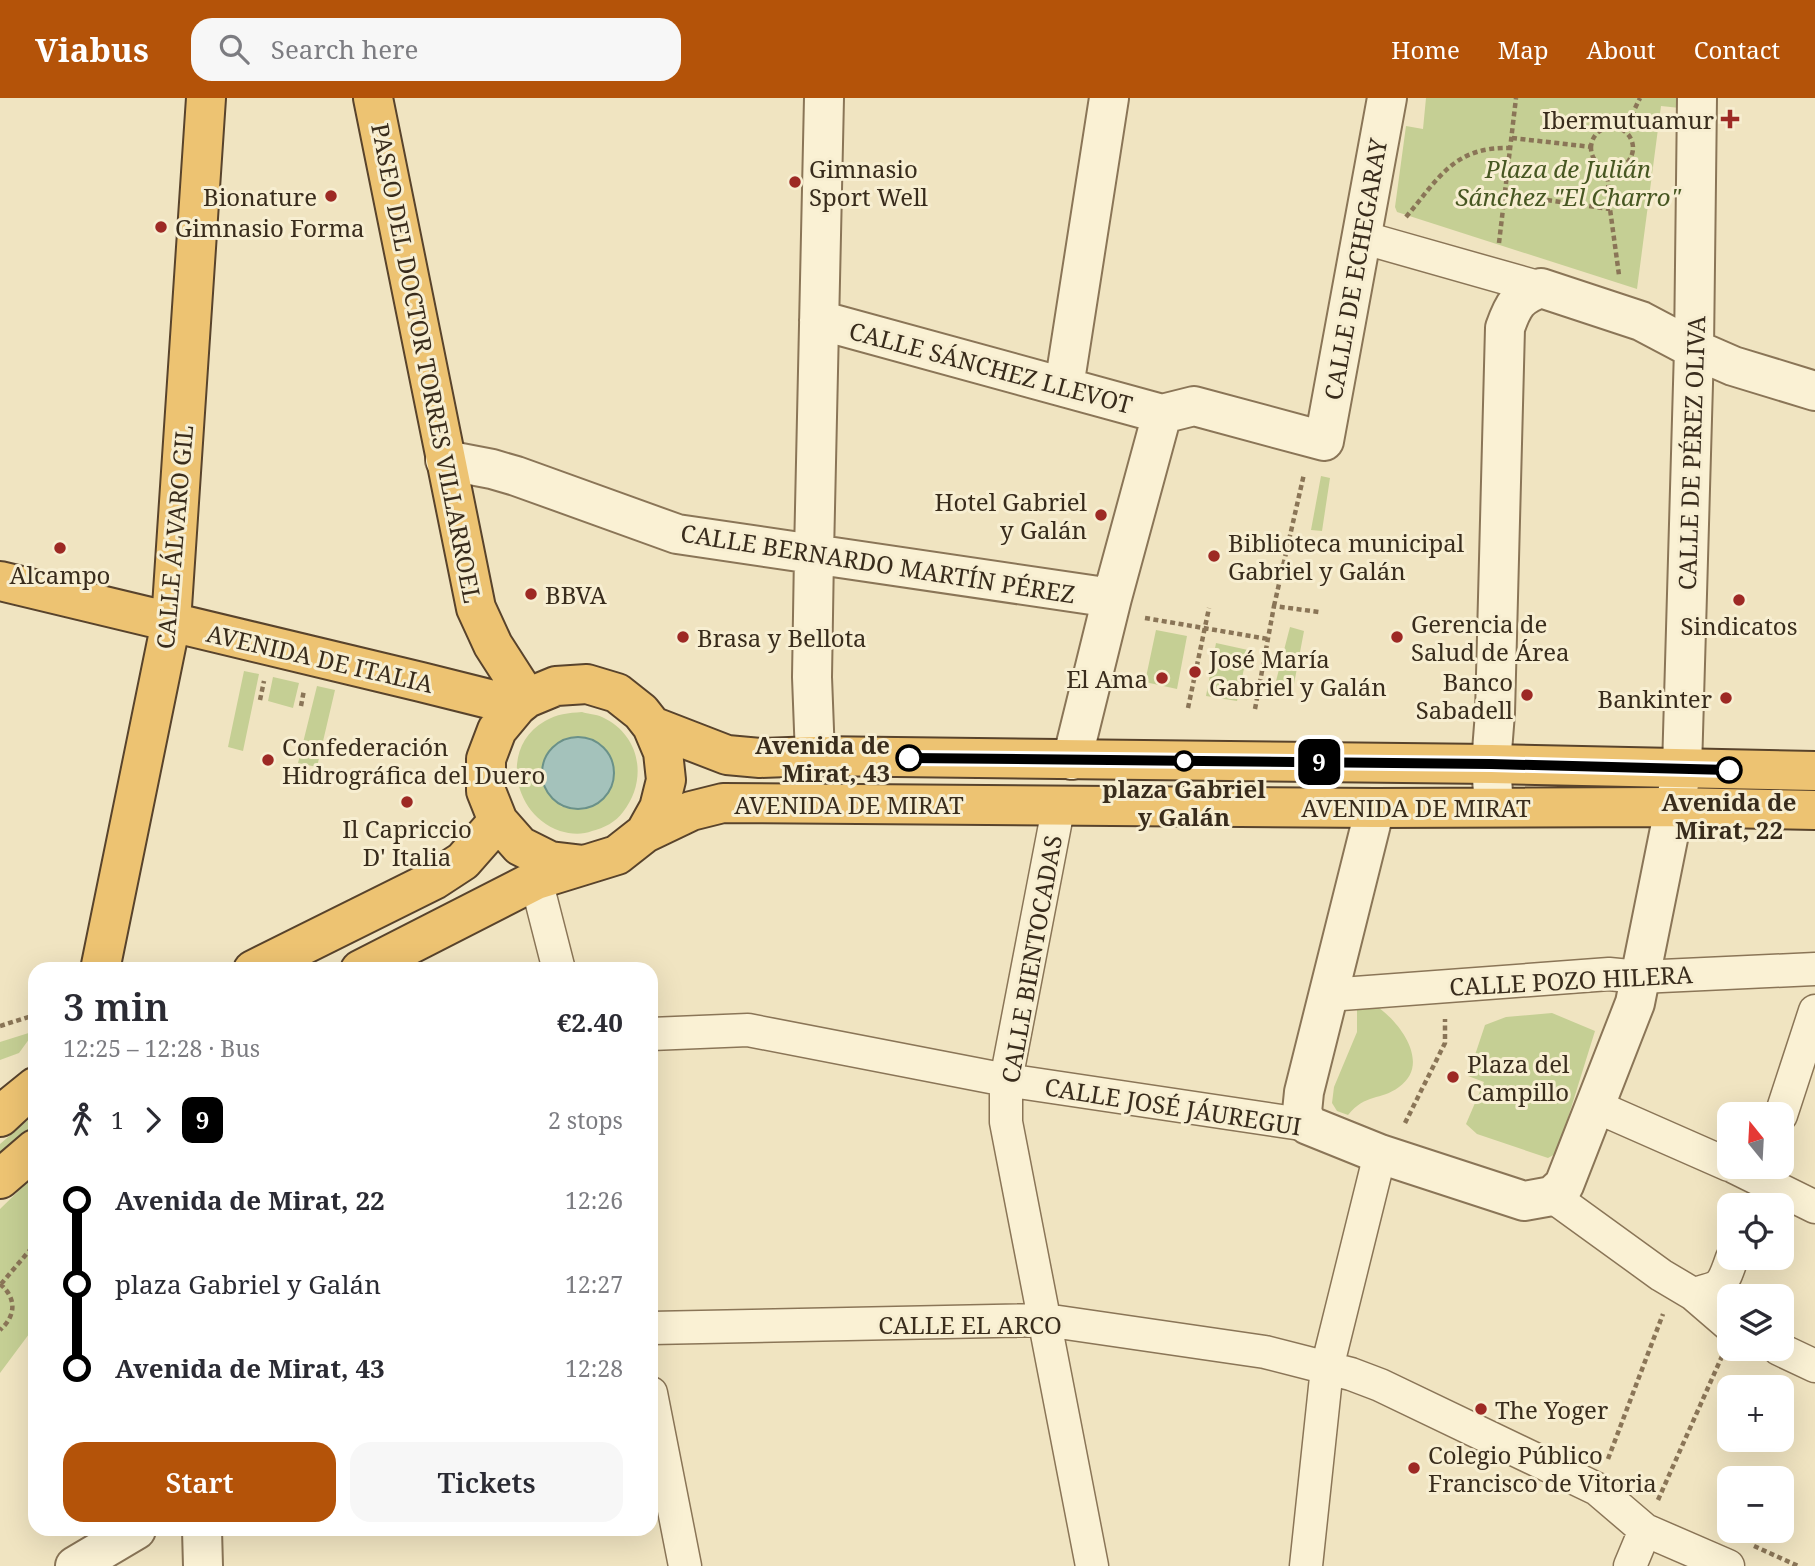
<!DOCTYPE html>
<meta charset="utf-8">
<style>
body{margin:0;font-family:"Noto Serif",serif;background:#f7f7f7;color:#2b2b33;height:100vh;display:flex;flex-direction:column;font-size:26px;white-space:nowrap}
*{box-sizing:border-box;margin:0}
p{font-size:23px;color:#7c7c81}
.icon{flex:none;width:38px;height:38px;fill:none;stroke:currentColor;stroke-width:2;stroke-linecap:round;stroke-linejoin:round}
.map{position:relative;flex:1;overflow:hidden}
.drawer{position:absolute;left:28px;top:864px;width:630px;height:574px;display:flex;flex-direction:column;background:#fff;border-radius:21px;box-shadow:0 7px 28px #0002}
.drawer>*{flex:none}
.badge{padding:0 14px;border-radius:10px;font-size:24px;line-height:46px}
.needle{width:46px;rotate:342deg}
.fabs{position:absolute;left:1717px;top:1004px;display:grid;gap:14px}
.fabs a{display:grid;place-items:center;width:77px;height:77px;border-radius:14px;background:#fff;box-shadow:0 7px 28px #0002;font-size:35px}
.map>.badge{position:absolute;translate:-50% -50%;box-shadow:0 0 0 4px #fff}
.legs{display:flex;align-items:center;gap:10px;height:77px;padding:0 35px;font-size:23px}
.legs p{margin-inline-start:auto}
.headline{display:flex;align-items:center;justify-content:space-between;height:119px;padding:0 35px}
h1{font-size:38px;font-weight:600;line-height:52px}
.button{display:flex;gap:14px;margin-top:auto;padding:14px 35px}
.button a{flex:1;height:80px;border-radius:21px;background:#b45309;color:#fff;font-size:28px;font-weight:600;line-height:80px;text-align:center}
.button a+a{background:#f7f7f7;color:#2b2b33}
ul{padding:0 35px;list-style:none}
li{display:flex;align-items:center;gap:24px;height:84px;font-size:26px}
li i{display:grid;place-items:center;width:10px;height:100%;margin:0 9px;background:currentColor}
li i::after{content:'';width:18px;height:18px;margin:-9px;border:5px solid;border-radius:50%;background:#fff}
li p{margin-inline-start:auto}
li:first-child i{background:linear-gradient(#0000 50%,currentColor 0)}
li:last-child i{background:linear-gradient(currentColor 50%,#0000 0)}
header{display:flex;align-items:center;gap:42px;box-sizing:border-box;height:98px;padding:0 35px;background:#b45309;color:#fff}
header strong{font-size:33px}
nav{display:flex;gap:38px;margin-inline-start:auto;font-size:24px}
.search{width:490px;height:63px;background:#f7f7f7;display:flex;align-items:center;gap:18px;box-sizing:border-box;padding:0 24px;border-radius:21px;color:#7c7c81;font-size:26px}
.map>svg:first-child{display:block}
.green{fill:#c5cf94;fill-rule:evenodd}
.water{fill:#a4c2bb;stroke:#6a9189;stroke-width:2}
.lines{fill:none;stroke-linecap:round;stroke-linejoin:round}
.pedestrian-casing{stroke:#8a7557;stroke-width:35}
.minor-casing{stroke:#8a7557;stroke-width:42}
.trunk-casing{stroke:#58432c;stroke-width:42}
.path{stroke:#8a7557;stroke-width:4.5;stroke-dasharray:5 3.5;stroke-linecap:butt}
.pedestrian{stroke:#faf1d4;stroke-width:32}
.minor{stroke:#faf1d4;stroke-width:38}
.trunk{stroke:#edc372;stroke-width:38}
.line-1-casing{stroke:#fff;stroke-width:16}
.line-1{stroke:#000;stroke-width:10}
.poi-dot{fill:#9d2924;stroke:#f7eed1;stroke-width:2.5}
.stop-1-dot{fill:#fff;stroke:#000;stroke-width:3.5}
.labels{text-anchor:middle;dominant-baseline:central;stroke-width:6;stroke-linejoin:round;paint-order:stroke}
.poi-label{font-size:24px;fill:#392c1c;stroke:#f7eed1;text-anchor:start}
.park-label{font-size:24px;font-style:italic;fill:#475722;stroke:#f7eed1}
.street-label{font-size:24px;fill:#392c1c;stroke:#f7eed1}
.stop-label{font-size:24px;font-weight:bold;fill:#392c1c;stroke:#f7eed1}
</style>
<header>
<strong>Viabus</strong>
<div class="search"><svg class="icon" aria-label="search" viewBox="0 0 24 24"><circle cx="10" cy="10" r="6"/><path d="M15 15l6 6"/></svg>Search here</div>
<nav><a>Home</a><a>Map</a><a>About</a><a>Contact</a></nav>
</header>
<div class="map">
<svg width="1815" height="1468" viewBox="0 0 1815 1468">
<rect width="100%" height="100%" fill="#f0e4c1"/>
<path class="green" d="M1426,0H1680V10L1661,8L1637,191L1397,114L1395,109L1406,28L1423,31Z
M1321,378L1330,380L1322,433L1311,432Z
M1290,529L1304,533L1294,586L1276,583Z
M1156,532L1187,538L1177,591L1145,584Z
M1216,545L1248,552L1237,603L1206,598Z
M244,573L259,576L243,653L228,649Z
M273,579L299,585L293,610L268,603Z
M317,588L335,592L317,669L298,665Z
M582,614C588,616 596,616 602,619C641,637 648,682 623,714C616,724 604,730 592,733C582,737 570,736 560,733C513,717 499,649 545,623C557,616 568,615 582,614ZM608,655C617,674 617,685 600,698C584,711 581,714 560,708Z
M1373,906C1397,920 1433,965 1399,989C1380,1003 1366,995 1348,1017L1337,1013L1332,1005L1334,989L1357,934V908Z
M1552,915L1595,933L1557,1055L1548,1060L1477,1036L1466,1026L1484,984L1468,978L1485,927L1506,919Z
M35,933L19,955L0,962V944Z
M35,1016V1029L0,1060V1046Z
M35,1077V1228L0,1275V1111Z"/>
<path class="water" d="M542 675a36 36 0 1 1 72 0a36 36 0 1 1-72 0Z"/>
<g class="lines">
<defs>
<path id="pedestrian" d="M1361,139L1541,190
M1059,706L1006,982V1024L1092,1468
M536,782L559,872
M1328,897L1609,876L1640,879L1815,871
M651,936L748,932L1006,982L1308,1027
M1595,1008L1729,1067
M1781,1017L1815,913
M1734,1069L1815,1109
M1552,1098L1661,1177L1693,1196L1729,1227
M1693,1196C1722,1189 1722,1189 1732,1160
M651,1230L1045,1222L1265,1254L1351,1276L1380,1287L1597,1391L1645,1432L1728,1468
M1779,1251L1815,1268
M651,1295L685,1468
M1306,1468L1327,1270L1380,1056
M1630,1468L1645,1432"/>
<path id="minor" d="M819,222L1162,316
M1064,289L1109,0
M1162,316L1194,308L1324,343L1387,0
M445,362L492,371L516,378L677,436L1112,500
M815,658L812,579L814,456L824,0
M1072,662L1112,500L1162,316
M1494,709L1491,666L1495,615L1505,230C1513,207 1518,198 1541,190L1641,223L1694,251L1733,268L1815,293
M1375,710L1304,994L1302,1014L1308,1027L1380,1056L1524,1103L1552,1098L1564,1087L1635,905L1682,671L1694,251L1697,0
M202,1432L203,1468
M75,1468L136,1432"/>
<path id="trunk" d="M373,0L476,510L493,547L527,600
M0,483L421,584L517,608
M652,628L727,657L760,660L815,658L1491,666L1815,673
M645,735L691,713L723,705L1375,710L1675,709L1815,712
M100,872L171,524L206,0
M253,872L434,782L463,763L498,723
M360,872L536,782L617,757L645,735L659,710L666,682L663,654L652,628L641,614L617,595L587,586L556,588L527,600L517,608L497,632L486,661V693L498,723L520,748L550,763L584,767
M0,1019L14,1006L35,989
M0,1081L35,1051"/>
</defs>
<use href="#pedestrian" class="pedestrian-casing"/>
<use href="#minor" class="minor-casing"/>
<use href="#trunk" class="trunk-casing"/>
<path class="path" d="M1591 50a21 21 0 1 1 42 0a21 21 0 1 1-42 0Z
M1624,33L1640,0
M1512,40L1592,49
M1607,70L1610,111L1619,177
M1505,96L1610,111
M1406,119C1439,80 1454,48 1511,50
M1499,145L1516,0
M1274,508L1304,376
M1145,520L1268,541
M260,602L264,583
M301,608L304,592
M1188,610L1209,510
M1255,611L1274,508L1319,514
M0,928L35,917
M1405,1025L1445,945V921
M0,1186C17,1200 16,1218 0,1232
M1,1186L35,1146
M1608,1361L1663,1216
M1658,1402L1723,1256
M1754,1448L1798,1468"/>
<use href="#pedestrian" class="pedestrian"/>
<use href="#minor" class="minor"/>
<use href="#trunk" class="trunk"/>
</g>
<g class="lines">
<defs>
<path id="line-1" d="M909,660L1491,666L1729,672"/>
</defs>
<use href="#line-1" class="line-1-casing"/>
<use href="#line-1" class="line-1"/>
</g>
<g class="poi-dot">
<path d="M1726.5 10.5h7v7h7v7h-7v7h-7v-7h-7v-7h7z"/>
<circle cx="795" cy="84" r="7"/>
<circle cx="331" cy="98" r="7"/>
<circle cx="161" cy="129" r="7"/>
<circle cx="1101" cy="417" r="7"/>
<circle cx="60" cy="450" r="7"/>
<circle cx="1214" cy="458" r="7"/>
<circle cx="531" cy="496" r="7"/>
<circle cx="1739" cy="502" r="7"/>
<circle cx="683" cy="539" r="7"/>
<circle cx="1397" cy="539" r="7"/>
<circle cx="1195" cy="574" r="7"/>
<circle cx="1162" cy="580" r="7"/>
<circle cx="1527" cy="597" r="7"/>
<circle cx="1726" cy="600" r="7"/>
<circle cx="268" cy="662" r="7"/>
<circle cx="407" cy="704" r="7"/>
<circle cx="1453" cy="979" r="7"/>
<circle cx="1481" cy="1311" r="7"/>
<circle cx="1414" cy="1370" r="7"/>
</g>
<g class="stop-1-dot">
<circle cx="909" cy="660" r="12"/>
<circle cx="1184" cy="663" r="9"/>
<circle cx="1729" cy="672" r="12"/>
</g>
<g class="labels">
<g class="poi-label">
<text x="1714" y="21" text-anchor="end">Ibermutuamur</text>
<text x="809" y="70">Gimnasio<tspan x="809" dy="28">Sport Well</tspan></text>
<text x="317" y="98" text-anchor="end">Bionature</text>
<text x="175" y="129">Gimnasio Forma</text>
<text x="1087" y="403" text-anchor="end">Hotel Gabriel<tspan x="1087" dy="28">y Galán</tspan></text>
<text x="1228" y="444">Biblioteca municipal<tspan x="1228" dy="28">Gabriel y Galán</tspan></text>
<text x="60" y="476" text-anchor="middle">Alcampo</text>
<text x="545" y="496">BBVA</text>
<text x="1411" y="525">Gerencia de<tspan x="1411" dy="28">Salud de Área</tspan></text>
<text x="1739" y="527" text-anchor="middle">Sindicatos</text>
<text x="697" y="539">Brasa y Bellota</text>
<text x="1209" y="560">José María<tspan x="1209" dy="28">Gabriel y Galán</tspan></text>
<text x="1148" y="580" text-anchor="end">El Ama</text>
<text x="1513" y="583" text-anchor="end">Banco<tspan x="1513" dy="28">Sabadell</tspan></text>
<text x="1712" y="600" text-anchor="end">Bankinter</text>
<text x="282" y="648">Confederación<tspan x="282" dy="28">Hidrográfica del Duero</tspan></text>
<text x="407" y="730" text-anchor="middle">Il Capriccio<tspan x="407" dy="28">D' Italia</tspan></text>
<text x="1467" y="965">Plaza del<tspan x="1467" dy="28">Campillo</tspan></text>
<text x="1495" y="1311">The Yoger</text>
<text x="1428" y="1356">Colegio Público<tspan x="1428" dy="28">Francisco de Vitoria</tspan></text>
</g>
<g class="park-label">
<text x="1568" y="70">Plaza de Julián<tspan x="1568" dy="28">Sánchez "El Charro"</tspan></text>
</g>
<g class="street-label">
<text transform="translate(1355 171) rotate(-80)">CALLE DE ECHEGARAY</text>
<text transform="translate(427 265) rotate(79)">PASEO DEL DOCTOR TORRES VILLARROEL</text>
<text transform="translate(991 269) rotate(15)">CALLE SÁNCHEZ LLEVOT</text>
<text transform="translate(1691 355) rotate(-88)">CALLE DE PÉREZ OLIVA</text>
<text transform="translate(174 439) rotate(-85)">CALLE ÁLVARO GIL</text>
<text transform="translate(878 465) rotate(9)">CALLE BERNARDO MARTÍN PÉREZ</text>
<text transform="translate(320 560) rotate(13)">AVENIDA DE ITALIA</text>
<text x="849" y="706">AVENIDA DE MIRAT</text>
<text x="1416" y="709">AVENIDA DE MIRAT</text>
<text transform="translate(1031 861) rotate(-80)">CALLE BIENTOCADAS</text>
<text transform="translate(1571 882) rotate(-3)">CALLE POZO HILERA</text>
<text transform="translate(1173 1008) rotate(9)">CALLE JOSÉ JÁUREGUI</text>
<text x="970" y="1226">CALLE EL ARCO</text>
</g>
<g class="stop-label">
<text x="890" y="646" text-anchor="end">Avenida de<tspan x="890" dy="28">Mirat, 43</tspan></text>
<text x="1184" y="690">plaza Gabriel<tspan x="1184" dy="28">y Galán</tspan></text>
<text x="1729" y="703">Avenida de<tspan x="1729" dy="28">Mirat, 22</tspan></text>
</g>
</g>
</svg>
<div class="fabs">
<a><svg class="needle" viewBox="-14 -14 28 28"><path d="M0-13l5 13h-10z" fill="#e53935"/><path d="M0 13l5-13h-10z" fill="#7c7c81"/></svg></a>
<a><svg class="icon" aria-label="locate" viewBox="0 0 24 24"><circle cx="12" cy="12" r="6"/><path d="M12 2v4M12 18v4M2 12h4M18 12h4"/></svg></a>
<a><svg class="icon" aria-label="layers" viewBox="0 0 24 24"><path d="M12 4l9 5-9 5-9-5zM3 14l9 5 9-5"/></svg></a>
<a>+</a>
<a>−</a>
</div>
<b class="badge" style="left:1319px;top:664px;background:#000;color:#fff">9</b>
<section class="drawer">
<div class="headline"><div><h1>3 min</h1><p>12:25 – 12:28 · Bus</p></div><b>€2.40</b></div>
<div class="legs"><svg class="icon" aria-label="walk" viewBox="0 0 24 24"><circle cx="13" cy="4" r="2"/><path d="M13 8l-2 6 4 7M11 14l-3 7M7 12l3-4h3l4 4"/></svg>1<svg class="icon" aria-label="forward" viewBox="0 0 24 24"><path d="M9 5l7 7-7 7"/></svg><b class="badge" style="background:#000;color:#fff">9</b><p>2 stops</p></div>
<ul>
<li><i style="color:#000"></i><b>Avenida de Mirat, 22</b><p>12:26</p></li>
<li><i style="color:#000"></i><span>plaza Gabriel y Galán</span><p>12:27</p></li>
<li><i style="color:#000"></i><b>Avenida de Mirat, 43</b><p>12:28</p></li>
</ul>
<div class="button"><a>Start</a><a>Tickets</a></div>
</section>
</div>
